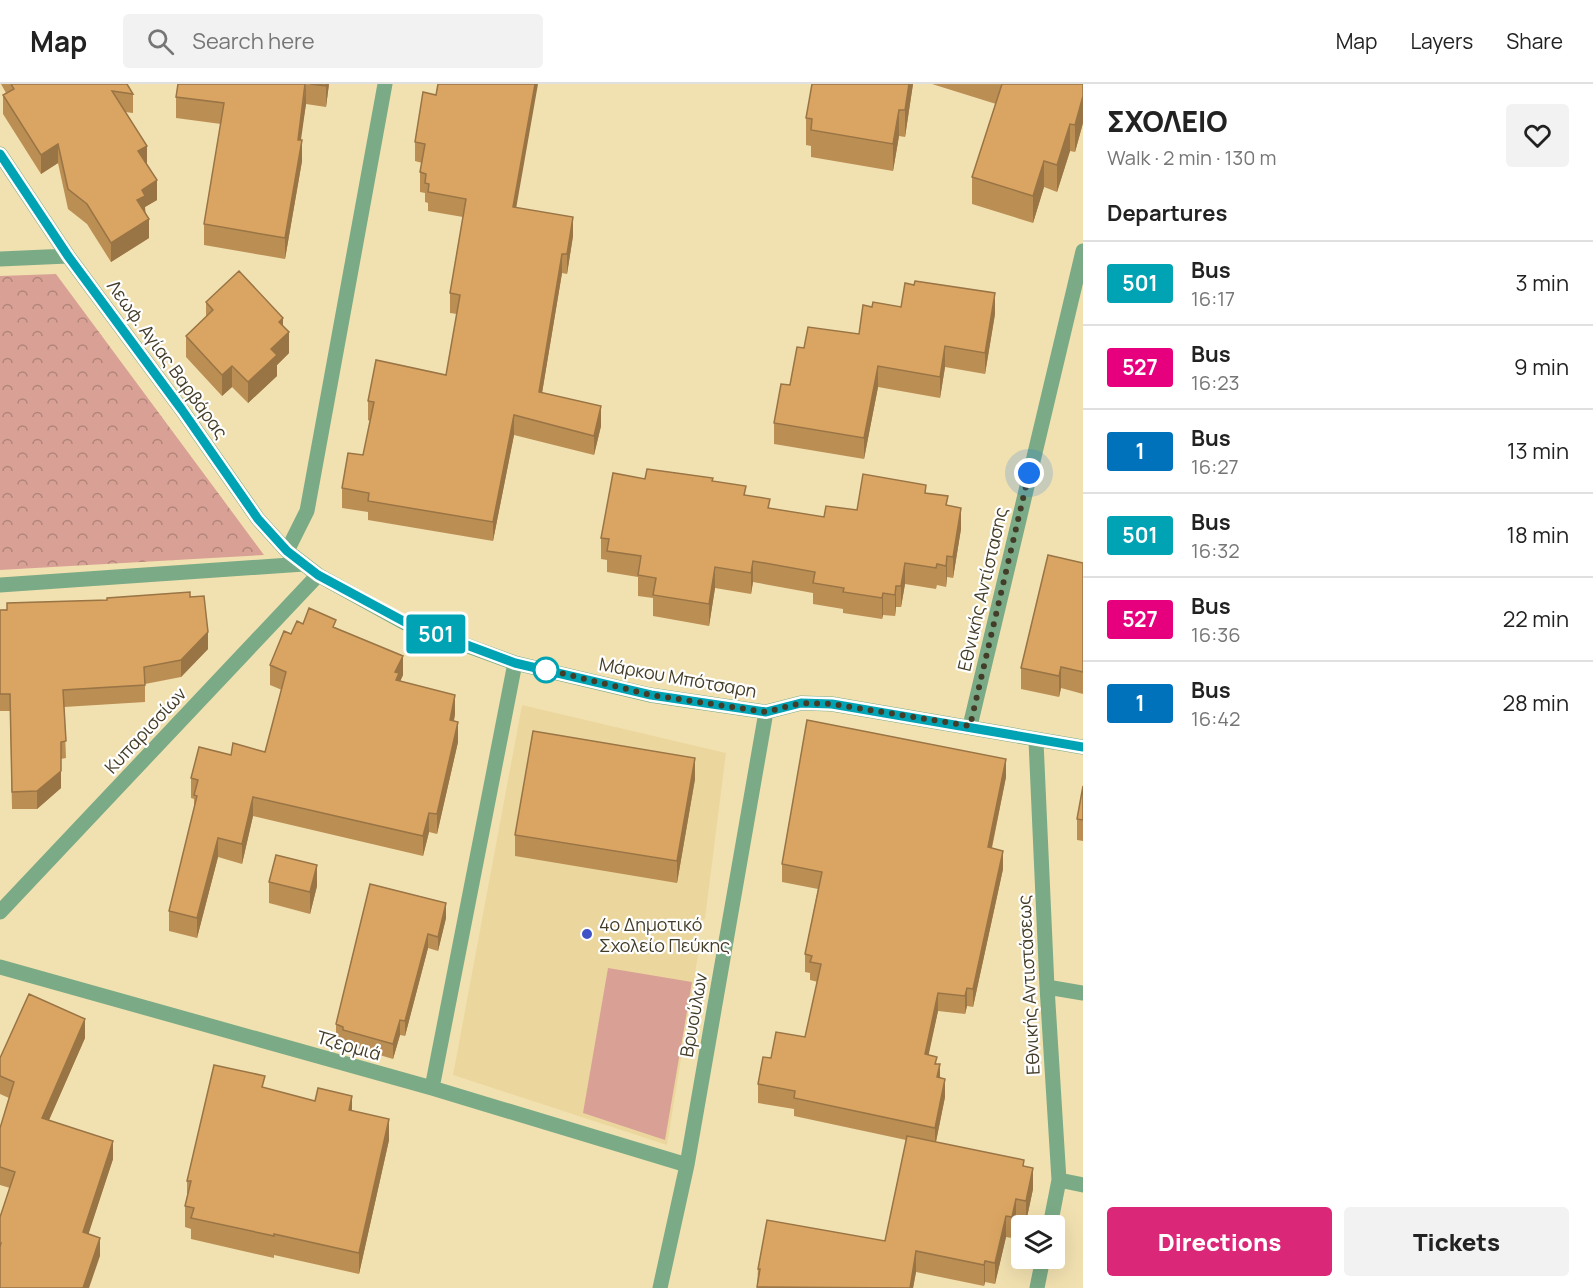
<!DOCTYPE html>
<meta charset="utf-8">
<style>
body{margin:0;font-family:Manrope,sans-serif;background:#f2f2f2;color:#222;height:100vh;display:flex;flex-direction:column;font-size:22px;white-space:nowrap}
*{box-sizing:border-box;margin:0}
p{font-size:20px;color:#767676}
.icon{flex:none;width:33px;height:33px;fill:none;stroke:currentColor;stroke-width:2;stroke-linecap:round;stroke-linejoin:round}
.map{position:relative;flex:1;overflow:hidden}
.drawer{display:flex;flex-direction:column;background:#fff;width:510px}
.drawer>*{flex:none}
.badge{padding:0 12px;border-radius:4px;font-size:21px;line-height:39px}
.buttons{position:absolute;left:1011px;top:1131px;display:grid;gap:12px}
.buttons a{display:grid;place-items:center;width:54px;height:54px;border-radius:6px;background:#fff;box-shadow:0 6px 24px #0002;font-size:30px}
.you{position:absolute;width:30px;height:30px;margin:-15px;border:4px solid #fff;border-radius:50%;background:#1a73e8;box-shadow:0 0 0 9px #1a73e833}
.map>.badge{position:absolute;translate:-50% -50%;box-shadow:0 0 0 3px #fff}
h2{padding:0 24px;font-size:22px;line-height:54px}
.round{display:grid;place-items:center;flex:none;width:63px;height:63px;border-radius:6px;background:#f2f2f2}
.headline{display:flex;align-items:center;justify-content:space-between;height:102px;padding:0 24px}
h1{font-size:28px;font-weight:800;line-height:45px}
.primary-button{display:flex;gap:12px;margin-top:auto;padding:12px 24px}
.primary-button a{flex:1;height:69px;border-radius:6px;background:#db2777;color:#fff;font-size:24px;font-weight:800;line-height:69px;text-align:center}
.primary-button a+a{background:#f2f2f2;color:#222}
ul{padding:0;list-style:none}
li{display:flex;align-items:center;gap:18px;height:84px;padding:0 24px;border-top:2px solid #e0e0e0}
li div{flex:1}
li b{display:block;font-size:22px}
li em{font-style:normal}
li .badge{min-width:66px;font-weight:700;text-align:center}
header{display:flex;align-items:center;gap:36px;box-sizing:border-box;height:84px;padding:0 30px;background:#fff;border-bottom:2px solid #e0e0e0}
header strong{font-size:28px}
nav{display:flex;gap:33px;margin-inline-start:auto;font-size:21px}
.search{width:420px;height:54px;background:#f2f2f2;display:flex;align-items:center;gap:15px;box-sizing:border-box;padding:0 21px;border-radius:6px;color:#767676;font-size:22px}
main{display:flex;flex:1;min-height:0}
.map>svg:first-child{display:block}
.built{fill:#ebd79e}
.forest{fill:url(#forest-crowns)}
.pitch{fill:#d9a196}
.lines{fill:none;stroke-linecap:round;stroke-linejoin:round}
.street{stroke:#7bab86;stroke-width:15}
.wall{fill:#bb8e54}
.shaded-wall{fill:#997445}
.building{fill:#daa562;stroke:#997445;stroke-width:1.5}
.line-casing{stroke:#fff;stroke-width:14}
.line{stroke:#00a3b4;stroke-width:9}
.walk{stroke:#433c28;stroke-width:6;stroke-dasharray:0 10.8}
.stop-dot{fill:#fff;stroke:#00a3b4;stroke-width:3}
.poi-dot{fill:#3f52c6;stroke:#fff;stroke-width:2}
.labels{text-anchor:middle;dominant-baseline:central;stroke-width:4.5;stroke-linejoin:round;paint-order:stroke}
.street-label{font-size:18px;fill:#433c28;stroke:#fff}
.poi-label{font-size:18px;fill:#433c28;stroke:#fff;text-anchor:start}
</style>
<header>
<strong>Map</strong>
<div class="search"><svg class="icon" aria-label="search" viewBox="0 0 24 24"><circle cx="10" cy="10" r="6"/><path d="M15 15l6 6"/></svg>Search here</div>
<nav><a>Map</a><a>Layers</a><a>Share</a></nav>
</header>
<main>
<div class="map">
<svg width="1083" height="1204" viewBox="0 0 1083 1204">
<defs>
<pattern id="forest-crowns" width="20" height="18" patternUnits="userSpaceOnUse" patternTransform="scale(1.5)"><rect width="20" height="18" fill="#d9a196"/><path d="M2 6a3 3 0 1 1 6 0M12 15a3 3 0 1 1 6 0" fill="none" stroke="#b2847a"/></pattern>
</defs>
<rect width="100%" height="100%" fill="#f2e1b0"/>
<path class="built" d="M522,621L726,669L705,835L698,837L694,863L699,865L667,1061L453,991Z"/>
<path class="forest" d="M56,190L264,471L0,486V192Z"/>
<path class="pitch" d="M608,884L692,898L665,1056L583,1029Z"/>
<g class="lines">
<path class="street" d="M0,70L68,172L182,326L258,435L287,467L318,491L405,539L515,579L650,611L766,628L801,619L832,620L1083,663
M0,175L68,172
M287,467L307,427L385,0
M0,501L304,480
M970,642L1083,167
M1036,657L1047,903L1059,1096L1050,1142
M0,828L318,491
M0,883L432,1004L687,1081
M1047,903L1083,909
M432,1004L515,579
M1059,1096L1083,1101
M660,1204L687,1081L766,628
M1037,1204L1043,1174"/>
</g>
<path class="wall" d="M1,0H127L133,10V29L125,28L147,80L157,116L145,123L149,154L111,178L87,140L68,125L58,79L41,90L3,30V11L6,9Z
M178,0H329L326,23L306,20L300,56L302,77L285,175L204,161V140L221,40L176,34V13Z
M812,0H913L905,53L899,52L893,87L811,73V62L806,61V34Z
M932,0H1083V39L1075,68L1070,67L1057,108L1044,103L1033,139L972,120V93L996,20Z
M423,8L516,123L573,152L567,190L562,189L542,309L601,342L594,371L514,351L493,457L368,436V428L342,424V404L363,371L370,337L368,336V317L446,291L457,230L450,229V209L463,133L428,127V119L425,118V109L420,108V88L422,79L415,77V58Z
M206,218L283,242L289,269L277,281V292L248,319L232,303L222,312L186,273V252L206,233Z
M901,223L995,230L985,290L945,283L940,314L878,303L864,375L774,360V339L804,264L859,250Z
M645,395L713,397L746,411L770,424L824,433L857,426L926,409L948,422L961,445L953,494L947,493L946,503L937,501L936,505L905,500L901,523H896L895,532L883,531L882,535L843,529V525L813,520V509L753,498L751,510L715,504L709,542L653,532V514L638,512V493L607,488V476L601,475V454Z
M1083,479V610L1061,604L1059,613L1021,605V584Z
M190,513L208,565L181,593L145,600V618L64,623L66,674L61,675V704L37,725H12L10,627H0V526L107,516Z
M303,540L336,544L403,591L400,597L455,630L454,637L458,658L437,750L429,748L423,772L253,732L242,780L218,773L197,854L169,847V827L194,725V715L191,714V694L231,671L265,668L282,606L270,601V581L291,550Z
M1006,693L992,764L1003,785L973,923L967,922L965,930L938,927L928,971L937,980L945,1013L936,1058L1024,1082L1033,1105L1026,1138L1016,1136L1012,1154L1006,1153L995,1200L985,1198L984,1202L916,1188L913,1204H757L758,1185L885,1157L906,1056L794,1032V1025L758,1019V1000L771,974L805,953L818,898L810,896V889L805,888V870L818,805L782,798V780Z
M695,695L677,799L515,772V751Z
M1083,702V757L1077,756V735Z
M269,798L317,802L310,830L269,819Z
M370,800L446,834L438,867L428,864L405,952L400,951L393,975L343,960V957L336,955V940Z
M85,954L49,1036L113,1075L88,1150L100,1172L0,1204V1133L10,1104L0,1101V1044L9,1014L0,1010V974Z
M265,1004L352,1027L389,1056L359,1190L274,1171V1174L191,1155V1145L185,1143V1122L187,1112V1097Z"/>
<path class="shaded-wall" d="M306,0V20L298,77V56Z
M326,0H329L326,23Z
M535,0H538L513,142V123Z
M909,0H913L905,53V26Z
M1083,12V39L1075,68V41Z
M899,26V52L893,87V60Z
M1070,40V67L1057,108V81Z
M302,56V77L285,175V154Z
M58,60V79L41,90V71Z
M147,62V81L138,67Z
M1044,77V103L1033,139V112Z
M157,96V116L145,123V131L137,116L142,106Z
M573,133V152L567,190V170Z
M149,135V154L111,178V159Z
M562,170V189L539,327V308Z
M995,209V230L985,290V269Z
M283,234V254L289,248V269L277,281V292L248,319V298L271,265L279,238Z
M945,262V283L940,314V293Z
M232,282V303L222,312V291Z
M878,282V303L864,375V354Z
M601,322V342L594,371V352Z
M514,331V351L493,457V438Z
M961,424V445L953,494V473Z
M947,472V493L946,503V482Z
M753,477V498L751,510V489Z
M905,479V500L901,523V502Z
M715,483V504L709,542V520Z
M896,502V523L895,532V511Z
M883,509V531L882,535V514Z
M208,548V565L181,593V576Z
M403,572V591L399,600L396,616L395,588Z
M1061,583V604L1059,613V592Z
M455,611V630L450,656V636Z
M458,638V658L437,750V730Z
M695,674V695L677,799V777Z
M1006,675V693L988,781V763Z
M61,687V704L37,725V707Z
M253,713V732L242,780V760Z
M429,729V748L423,772V752Z
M218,754V773L197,854V834Z
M1003,767V785L973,923V905Z
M317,781V802L310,830V808Z
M446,819V834L438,867V853Z
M428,850V864L405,952V937Z
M967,904V922L965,930V912Z
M938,909V927L925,988V970Z
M85,935V954L42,1052V1034Z
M400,936V951L393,975V960Z
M940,980V999L937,993Z
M945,995V1013L935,1062V1044Z
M352,1012V1033L349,1026Z
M389,1035V1056L359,1190V1169Z
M113,1057V1075L83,1167V1148Z
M1033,1084V1105L1026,1138V1117Z
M1016,1115V1136L1012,1154V1133Z
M1006,1132V1153L995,1200V1179Z
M100,1154V1172L89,1204H83Z
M916,1167V1188L913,1204H910Z
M985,1177V1198L984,1202V1181Z"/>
<path class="building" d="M11,0H127L133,10L112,7L147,62L138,67L157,96L142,106L145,112L137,116L149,135L111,159L87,120L68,105L58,60L41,71L3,11L14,5Z
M178,0H305L298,56H302L285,154L204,140L224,19L176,13Z
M310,0H326V2Z
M438,0H535L513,123L573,133L567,170H562L539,308L601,322L594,352L514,331L493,438L368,417L369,409L342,404L348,369L363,371L374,318L368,317L376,276L446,291L460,211L450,209L466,115L428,108L429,100L425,99L426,90L420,88L425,60L415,58L423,8L436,11Z
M812,0H909L905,26H899L893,60L811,46L812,35L806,34Z
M1002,0H1083V12L1075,41L1070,40L1057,81L1044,77L1033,112L972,93Z
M239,187L283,234L279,238L289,248L271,265L277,271L248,298L232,282L222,291L186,252L213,226L206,218Z
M915,197L995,209L985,269L945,262L940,293L878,282L864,354L774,339L781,300L790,301L797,263L804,264L808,243L859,250L863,221L872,223L873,218L901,223L905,199L914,201Z
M647,385L713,394L712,397L746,402L744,411L770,415L768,424L824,433L826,422L857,426L863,390L926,401L925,409L948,412L946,421L961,424L953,473L947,472L946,482L937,480L936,484L905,479L901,502H896L895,511L883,509L882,514L843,508L844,504L813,499L815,488L753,477L751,489L715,483L709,520L653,511L656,494L638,491L641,472L607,467L609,455L601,454L613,389L645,395Z
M1048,471L1083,479V588L1061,583L1059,592L1021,584Z
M190,508V513L204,512L208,548L181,576L144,583L145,601L63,606L66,657L61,658V687L37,707L12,708L10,610H0V526H7V519L107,516V514Z
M309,524L336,536L333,543L403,572L395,588L399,589L396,596L455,611L450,636L458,638L437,730L429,729L423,752L253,713L242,760L218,754L197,834L169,827L197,712L194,711L198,696L191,694L199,663L231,671L233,659L265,668L286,588L270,581L284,547L291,550L297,537L303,540Z
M807,636L1006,675L988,763L1003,767L973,905L967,904L965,912L938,909L925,970L937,973L935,980H940L937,993L945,995L935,1044L794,1014L795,1007L758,1000L763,973L771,974L776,948L805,953L821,880L810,878L812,872L805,870L822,788L782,780Z
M533,647L695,674L677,777L515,751Z
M1083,702V736L1077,735Z
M276,771L317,781L310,808L269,798Z
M370,800L446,819L438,853L428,850L405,937L400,936L393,960L343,946V943L336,940Z
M29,910L85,935L42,1034L113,1057L83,1148L100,1154L83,1204H0V1163L1,1159H0V1133L15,1088L0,1083V1044L14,998L0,992V974Z
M214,981L265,992L262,1003L315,1017L318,1004L352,1012L349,1026L389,1035L359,1169L274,1150V1152L191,1134L194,1124L185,1122L191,1097H187Z
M907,1052L1024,1076L1023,1082L1033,1084L1026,1117L1016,1115L1012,1133L1006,1132L995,1179L985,1177L984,1181L916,1167L910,1204L757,1203L760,1185H758L767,1136L885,1157Z"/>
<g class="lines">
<defs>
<path id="line" d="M0,70L68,172L182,326L258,435L287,467L318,491L405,538L515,579L651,611L766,628L801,619L832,620L1083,663"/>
</defs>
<use href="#line" class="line-casing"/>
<use href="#line" class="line"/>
<path class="walk" d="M546,586L544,585L651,611L766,628L801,619L832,620L970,642L1029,389"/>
</g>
<circle class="stop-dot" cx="546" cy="586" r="12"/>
<circle class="poi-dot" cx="587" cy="850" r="6"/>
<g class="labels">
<g class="street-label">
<text transform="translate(168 275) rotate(54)">Λεωφ. Αγίας Βαρβάρας</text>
<text transform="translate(982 505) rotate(-77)">Εθνικής Αντίστασης</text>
<text transform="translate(678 593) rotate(10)">Μάρκου Μπότσαρη</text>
<text transform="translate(145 646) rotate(-47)">Κυπαρισσίων</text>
<text transform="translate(1028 901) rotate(-93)">Εθνικής Αντιστάσεως</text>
<text transform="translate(693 931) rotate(-80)">Βρυούλων</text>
<text transform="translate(349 961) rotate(16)">Τζερμιά</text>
</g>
<g class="poi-label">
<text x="599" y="840">4o Δημοτικό<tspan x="599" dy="21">Σχολείο Πεύκης</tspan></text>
</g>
</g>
</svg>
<div class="buttons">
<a><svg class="icon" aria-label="layers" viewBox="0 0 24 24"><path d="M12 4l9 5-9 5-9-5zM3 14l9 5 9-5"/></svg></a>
</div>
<div class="you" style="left:1029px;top:389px"></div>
<b class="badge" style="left:436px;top:550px;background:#00a3b4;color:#fff">501</b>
</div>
<section class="drawer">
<div class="headline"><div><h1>ΣΧΟΛΕΙΟ</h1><p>Walk · 2 min · 130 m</p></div><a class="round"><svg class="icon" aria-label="heart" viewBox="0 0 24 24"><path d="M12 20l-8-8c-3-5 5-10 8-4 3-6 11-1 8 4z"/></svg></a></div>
<h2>Departures</h2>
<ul>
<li><span class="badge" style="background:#00a3b4;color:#fff">501</span><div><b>Bus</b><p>16:17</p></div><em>3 min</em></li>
<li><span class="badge" style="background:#e6007e;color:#fff">527</span><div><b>Bus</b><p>16:23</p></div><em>9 min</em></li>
<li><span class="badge" style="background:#0072bc;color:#fff">1</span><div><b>Bus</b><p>16:27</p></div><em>13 min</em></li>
<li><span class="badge" style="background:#00a3b4;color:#fff">501</span><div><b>Bus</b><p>16:32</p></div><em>18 min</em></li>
<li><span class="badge" style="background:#e6007e;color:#fff">527</span><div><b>Bus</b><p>16:36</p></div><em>22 min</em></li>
<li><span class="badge" style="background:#0072bc;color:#fff">1</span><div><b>Bus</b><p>16:42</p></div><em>28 min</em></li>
</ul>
<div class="primary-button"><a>Directions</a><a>Tickets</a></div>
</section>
</main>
